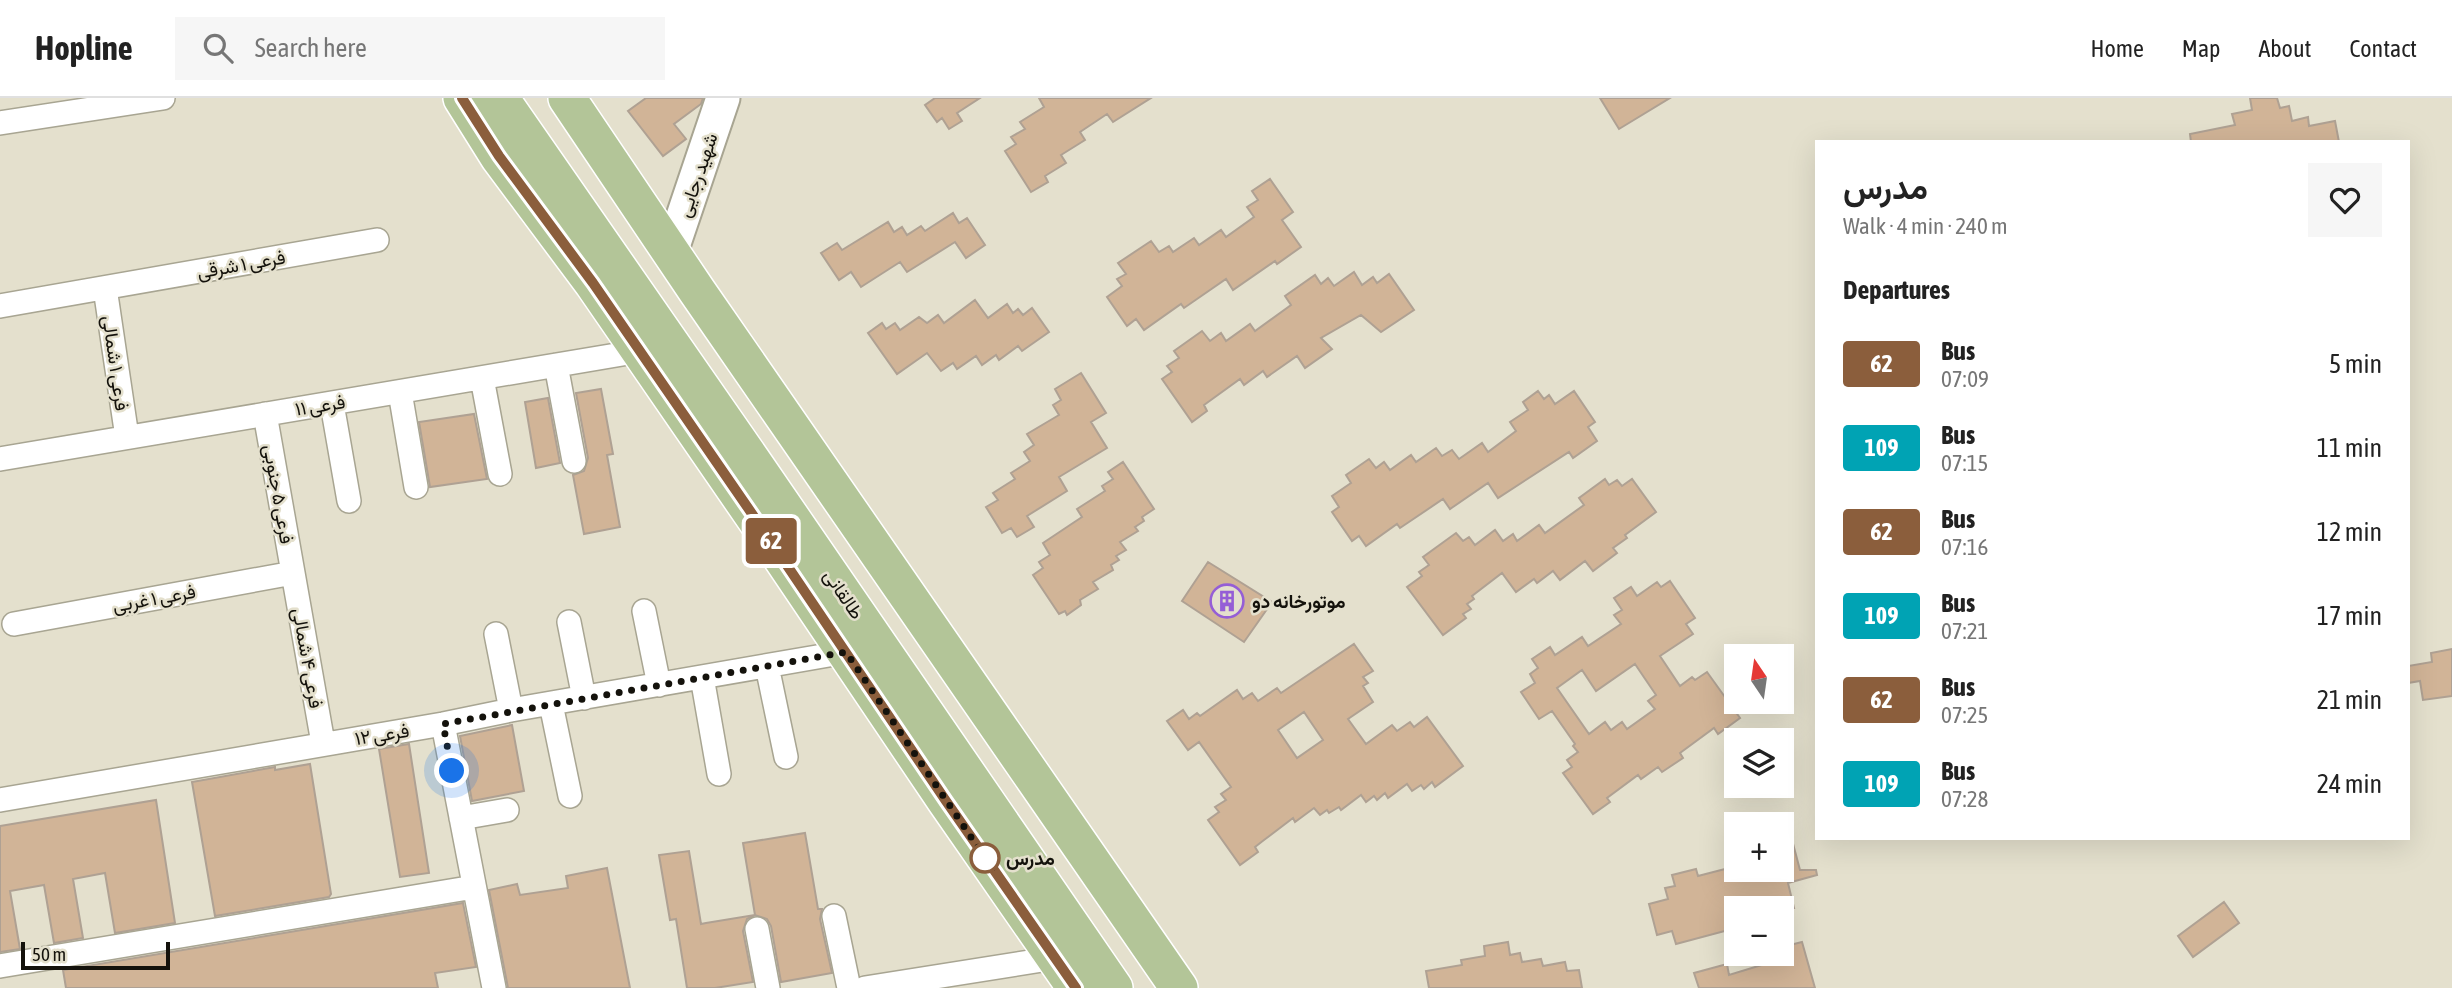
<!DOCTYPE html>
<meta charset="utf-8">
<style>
body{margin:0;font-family:"Asap Condensed",Vazirmatn,sans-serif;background:#f6f6f6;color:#222;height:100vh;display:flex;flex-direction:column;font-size:26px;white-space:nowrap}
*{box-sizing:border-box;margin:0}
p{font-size:23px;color:#767676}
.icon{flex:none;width:38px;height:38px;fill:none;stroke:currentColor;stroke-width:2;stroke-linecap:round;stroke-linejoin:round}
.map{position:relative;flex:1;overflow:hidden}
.panel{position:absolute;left:1815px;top:42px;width:595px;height:700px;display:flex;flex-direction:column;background:#fff;border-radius:0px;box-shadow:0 7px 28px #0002}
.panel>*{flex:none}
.badge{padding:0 14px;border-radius:5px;font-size:24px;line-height:46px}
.needle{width:46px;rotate:347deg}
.fabs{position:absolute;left:1724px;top:546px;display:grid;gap:14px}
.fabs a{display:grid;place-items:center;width:70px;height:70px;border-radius:0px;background:#fff;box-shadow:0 7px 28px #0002;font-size:35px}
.scale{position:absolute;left:21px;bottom:18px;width:149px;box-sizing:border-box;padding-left:7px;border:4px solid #14120c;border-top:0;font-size:19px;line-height:24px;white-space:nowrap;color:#14120c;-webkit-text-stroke:5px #e4e0cd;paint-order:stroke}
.you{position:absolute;width:35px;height:35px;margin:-18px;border:5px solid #fff;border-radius:50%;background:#1a73e8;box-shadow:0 0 0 10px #1a73e833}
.map>.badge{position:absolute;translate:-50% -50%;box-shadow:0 0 0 4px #fff}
h2{padding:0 28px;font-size:26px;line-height:63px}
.round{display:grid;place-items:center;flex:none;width:74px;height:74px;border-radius:0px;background:#f6f6f6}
.headline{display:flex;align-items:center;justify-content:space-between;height:119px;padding:0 28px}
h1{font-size:33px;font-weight:700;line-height:52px}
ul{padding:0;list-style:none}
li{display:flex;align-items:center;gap:21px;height:84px;padding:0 28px}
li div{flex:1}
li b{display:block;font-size:26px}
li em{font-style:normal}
li .badge{min-width:77px;font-weight:700;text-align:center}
header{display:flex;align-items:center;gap:42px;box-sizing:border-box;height:98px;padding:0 35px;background:#fff;border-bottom:2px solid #e0e0e0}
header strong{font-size:33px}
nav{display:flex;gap:38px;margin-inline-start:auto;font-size:24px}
.search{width:490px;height:63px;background:#f6f6f6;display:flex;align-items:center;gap:18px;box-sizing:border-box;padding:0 24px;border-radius:0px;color:#767676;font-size:26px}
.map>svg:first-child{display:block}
.building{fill:#d1b497;stroke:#afa193;stroke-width:2;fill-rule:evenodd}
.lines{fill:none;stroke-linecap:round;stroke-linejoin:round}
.street-casing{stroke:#a8a592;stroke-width:26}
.secondary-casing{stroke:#a8a592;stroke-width:37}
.primary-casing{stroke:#fff;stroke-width:40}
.street{stroke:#fff;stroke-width:23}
.secondary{stroke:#fff;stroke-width:33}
.primary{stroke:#b3c598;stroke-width:37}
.line-casing{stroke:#fff;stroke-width:16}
.line{stroke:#8b5e3c;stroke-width:10}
.walk{stroke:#14120c;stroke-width:7;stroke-dasharray:0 12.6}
.stop-dot{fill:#fff;stroke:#8b5e3c;stroke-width:3.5}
.labels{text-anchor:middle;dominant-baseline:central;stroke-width:5;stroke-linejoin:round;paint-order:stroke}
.street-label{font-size:19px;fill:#14120c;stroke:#e4e0cd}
.poi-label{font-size:19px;font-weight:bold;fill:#14120c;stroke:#e4e0cd;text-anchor:start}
.stop-label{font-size:19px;font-weight:bold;fill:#14120c;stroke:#e4e0cd;text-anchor:start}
</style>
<header>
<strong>Hopline</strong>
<div class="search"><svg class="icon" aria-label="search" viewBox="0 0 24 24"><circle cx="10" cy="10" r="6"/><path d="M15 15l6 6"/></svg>Search here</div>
<nav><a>Home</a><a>Map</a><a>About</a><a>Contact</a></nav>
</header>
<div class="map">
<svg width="2452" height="890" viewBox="0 0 2452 890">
<rect width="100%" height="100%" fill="#e4e0cd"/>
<path class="building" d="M646,0H703L701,6L674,26L686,41L663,58L628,13Z
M935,0H980L957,15L962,23L949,31L942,20L937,24L925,7Z
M1039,0H1151L1113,24L1107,16L1080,34L1085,42L1061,57L1066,65L1045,78L1048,84L1031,94L1005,53L1016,46L1011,39L1025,31L1020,24L1044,9Z
M1600,0H1670L1619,31Z
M2250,0H2277L2280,10L2289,8L2292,23L2308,19L2309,28L2335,23L2339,44H2191L2190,36L2235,27L2232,16L2252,12Z
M1270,81L1293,114L1282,122L1301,149L1277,166L1275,163L1233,192L1226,181L1184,210L1181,206L1144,232L1136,221L1127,228L1107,199L1122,188L1117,181L1126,176L1118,165L1151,143L1159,154L1169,148L1173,154L1194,140L1199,147L1221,132L1226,139L1254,119L1247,109L1258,102L1252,93Z
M953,115L959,125L967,120L985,147L966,160L955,144L907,174L900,164L861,189L851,174L839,182L821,155L837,145L842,152L888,124L894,134L902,129L907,137L921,128L925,133Z
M1354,174L1362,187L1373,179L1377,185L1389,176L1414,212L1381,234L1361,217L1321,240L1332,251L1305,270L1297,258L1267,279L1263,273L1244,287L1240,281L1204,307L1207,313L1192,324L1162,281L1172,274L1167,268L1179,260L1174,253L1202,233L1210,243L1221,235L1226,243L1250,226L1255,233L1291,207L1285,198L1315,177L1321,186L1328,180L1334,188Z
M975,202L988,220L1007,206L1013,215L1018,211L1023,217L1032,210L1049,234L1022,253L1018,248L999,262L996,257L982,267L976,258L957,271L953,265L941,273L927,255L897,276L868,235L882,225L886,231L895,225L900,232L919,219L927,225L938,217L944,225Z
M1081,275L1106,315L1091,324L1107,350L1059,379L1067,393L1027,418L1034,429L1017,439L1011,430L1002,435L986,409L998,402L993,395L1015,381L1011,375L1030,363L1024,354L1034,347L1027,336L1059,317L1053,307L1061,302L1055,291Z
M601,291L613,356L607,357L620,429L584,436L573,377L584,373L588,360L576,295Z
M1538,293L1544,301L1549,297L1555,306L1574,293L1595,324L1588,329L1597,343L1573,360L1569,354L1498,400L1488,385L1450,411L1443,401L1400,430L1397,426L1366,448L1359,438L1352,443L1332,414L1339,409L1332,398L1351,385L1346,377L1369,361L1376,370L1384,364L1390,372L1411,357L1416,364L1436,350L1442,358L1452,352L1459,361L1482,345L1488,354L1516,333L1510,324L1528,312L1523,304Z
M548,300L560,365L536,370L525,304Z
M474,316L487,381L430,389L419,324Z
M1123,364L1154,411L1142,419L1144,423L1135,429L1138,433L1120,444L1126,452L1116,458L1119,462L1111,467L1113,472L1093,484L1098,491L1080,502L1081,507L1067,517L1065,513L1059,516L1033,477L1043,470L1039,464L1050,457L1043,445L1082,419L1077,411L1105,393L1102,388L1113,381L1108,374Z
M1605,381L1609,387L1617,382L1622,388L1632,381L1656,414L1625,437L1627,440L1613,450L1617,455L1593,473L1585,463L1560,482L1553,473L1537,485L1534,481L1516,494L1502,475L1472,498L1474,501L1467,506L1471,511L1463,516L1466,520L1443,537L1407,489L1422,478L1419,474L1429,467L1423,459L1456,435L1463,443L1469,439L1475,447L1495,432L1503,443L1513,436L1517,443L1539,427L1545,435L1584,407L1579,400Z
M1208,464L1272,504L1244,544L1182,503Z
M1670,483L1695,520L1686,526L1693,536L1660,558L1680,588L1692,579L1695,582L1707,574L1740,620L1718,636L1714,630L1680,655L1683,660L1662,674L1658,669L1641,681L1638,677L1607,700L1610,704L1593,716L1563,675L1572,669L1567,662L1578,654L1573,648L1575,646L1552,613L1539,621L1521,594L1535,585L1530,576L1538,570L1532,561L1550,549L1555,557L1582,539L1588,548L1621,526L1614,517L1622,512L1614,500L1631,489L1637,498L1657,484L1661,489ZM1635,566L1656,597L1648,603L1655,611L1627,631L1622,624L1611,632L1605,624L1589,636L1557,590L1582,572L1596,593Z
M1354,546L1373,573L1363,579L1368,585L1363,588L1373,604L1348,621L1366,646L1392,627L1397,633L1410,624L1414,629L1427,619L1463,668L1435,689L1432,684L1424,691L1421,687L1412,693L1407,686L1388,700L1385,695L1377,702L1374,698L1366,704L1361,697L1341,712L1339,709L1329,715L1327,712L1320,717L1314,710L1295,724L1293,720L1264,742L1255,749L1258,754L1240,767L1208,722L1219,714L1215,709L1226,702L1221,696L1231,689L1199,644L1188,652L1167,623L1183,612L1189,621L1197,615L1200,618L1237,592L1243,601L1252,595L1258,603L1277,590L1281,595ZM1304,614L1323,642L1297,660L1278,632Z
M2452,551V598L2423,602L2420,583L2408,585V568L2432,564L2431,555Z
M512,627L524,693L472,703L460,638Z
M409,646L429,775L400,779L379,651Z
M310,666L331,796L329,799L215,818L192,684L275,669V672Z
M156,702L175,825L115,835L105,775L73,781L83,840L54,845L44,787L10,793L20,851L0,854V728Z
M1782,723H1787L1800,772H1816L1817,777L1788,785L1794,810H1736V830L1676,846L1672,833L1657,837L1649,806L1668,801L1665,790L1675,788L1672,777L1696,771L1698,778L1725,771L1727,780L1759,772H1782Z
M805,735L818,811H822L820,821L832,875L781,884L771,828L767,821L755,817L747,821L743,833L753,884L715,890H687L676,821L670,822L659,757L689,753L701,826L706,825L755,817L743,745Z
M607,770L630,890H508L489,792L517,786L520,797L568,790L566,778Z
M2224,804L2239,825L2193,859L2178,838Z
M463,805L476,869L435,875L438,890H66L63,872Z
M1508,844L1510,857L1520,855L1522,864L1541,861L1543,868L1565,864L1567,873L1579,872L1582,890H1429L1426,873L1462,867L1461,862L1485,858L1484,848Z
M1802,844L1815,890H1699L1694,875L1727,866L1729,877L1765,866V863L1777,860L1776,856H1782V849Z"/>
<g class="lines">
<defs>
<path id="street" d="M0,25L163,0
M105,190L127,339
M0,208L377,142
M556,267L574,363
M482,280L500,376
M400,294L416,389
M332,306L349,403
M265,316L323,645
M0,361L640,253
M644,513L659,587
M569,524L584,600
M14,526L293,475
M496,536L511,612
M767,568L786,659
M702,579L719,676
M551,606L570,698
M443,626L494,890
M0,702L443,626L511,612L846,554
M461,720L507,712
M834,818L849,890
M757,831L768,890
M0,868L474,789
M865,890L1055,860"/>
<path id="secondary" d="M671,154L723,0"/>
<path id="primary" d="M462,0L499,59L593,185L757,423L946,703L1076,890
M500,0L752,363L1114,890
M567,0L697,193L1179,890"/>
</defs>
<use href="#street" class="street-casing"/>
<use href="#secondary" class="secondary-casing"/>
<use href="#primary" class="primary-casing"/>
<use href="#street" class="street"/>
<use href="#secondary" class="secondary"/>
<use href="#primary" class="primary"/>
</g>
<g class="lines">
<defs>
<path id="line" d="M462,0L499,58L593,185L757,423L946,703L1076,890"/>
</defs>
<use href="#line" class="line-casing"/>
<use href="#line" class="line"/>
<path class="walk" d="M452,673L443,626L846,554L992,770L985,760"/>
</g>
<defs>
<symbol id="building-ring" viewBox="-11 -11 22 22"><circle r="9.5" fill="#e4e0cd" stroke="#955ed6" stroke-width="1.5"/><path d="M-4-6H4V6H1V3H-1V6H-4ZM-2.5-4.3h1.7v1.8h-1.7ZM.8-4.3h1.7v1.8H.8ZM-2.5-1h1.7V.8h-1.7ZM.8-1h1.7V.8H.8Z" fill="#955ed6"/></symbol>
</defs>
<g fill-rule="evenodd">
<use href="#building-ring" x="1208" y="484" width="38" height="38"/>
</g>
<circle class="stop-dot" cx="985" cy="760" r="14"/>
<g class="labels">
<g class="street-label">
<text transform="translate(697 77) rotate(-71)">شهید رجایی</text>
<text transform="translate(241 166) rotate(-10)">فرعی ۱ شرقی</text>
<text transform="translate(116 265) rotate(82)">فرعی ۱ شمالی</text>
<text transform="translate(320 307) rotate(-9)">فرعی ۱۱</text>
<text transform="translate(279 396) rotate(80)">فرعی ۵ جنوبی</text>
<text transform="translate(844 496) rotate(56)">طالقانی</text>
<text transform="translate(154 500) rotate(-10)">فرعی ۱ غربی</text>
<text transform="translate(308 560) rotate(80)">فرعی ۴ شمالی</text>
<text transform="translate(382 636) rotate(-9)">فرعی ۱۲</text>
</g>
<g class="poi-label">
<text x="1252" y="503">موتورخانه دو</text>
</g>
<g class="stop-label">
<text x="1006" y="760">مدرس</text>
</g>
</g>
</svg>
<div class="fabs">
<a><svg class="needle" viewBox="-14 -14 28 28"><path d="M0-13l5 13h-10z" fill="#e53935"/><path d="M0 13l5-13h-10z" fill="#767676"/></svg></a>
<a><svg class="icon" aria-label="layers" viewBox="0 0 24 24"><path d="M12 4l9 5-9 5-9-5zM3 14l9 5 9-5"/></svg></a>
<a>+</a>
<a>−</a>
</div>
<div class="scale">50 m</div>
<div class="you" style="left:452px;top:673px"></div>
<b class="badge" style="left:771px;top:443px;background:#8b5e3c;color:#fff">62</b>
<section class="panel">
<div class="headline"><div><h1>مدرس</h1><p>Walk · 4 min · 240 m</p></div><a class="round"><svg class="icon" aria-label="heart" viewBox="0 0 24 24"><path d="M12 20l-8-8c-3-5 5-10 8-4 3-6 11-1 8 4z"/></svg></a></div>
<h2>Departures</h2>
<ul>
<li><span class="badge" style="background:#8b5e3c;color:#fff">62</span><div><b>Bus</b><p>07:09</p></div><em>5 min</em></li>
<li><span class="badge" style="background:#00a3b4;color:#fff">109</span><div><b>Bus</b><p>07:15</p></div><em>11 min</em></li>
<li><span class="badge" style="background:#8b5e3c;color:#fff">62</span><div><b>Bus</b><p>07:16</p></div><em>12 min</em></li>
<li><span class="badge" style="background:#00a3b4;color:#fff">109</span><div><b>Bus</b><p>07:21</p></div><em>17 min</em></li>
<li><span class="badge" style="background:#8b5e3c;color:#fff">62</span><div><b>Bus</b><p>07:25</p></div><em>21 min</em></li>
<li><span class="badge" style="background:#00a3b4;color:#fff">109</span><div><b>Bus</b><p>07:28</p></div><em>24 min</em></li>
</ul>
</section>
</div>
